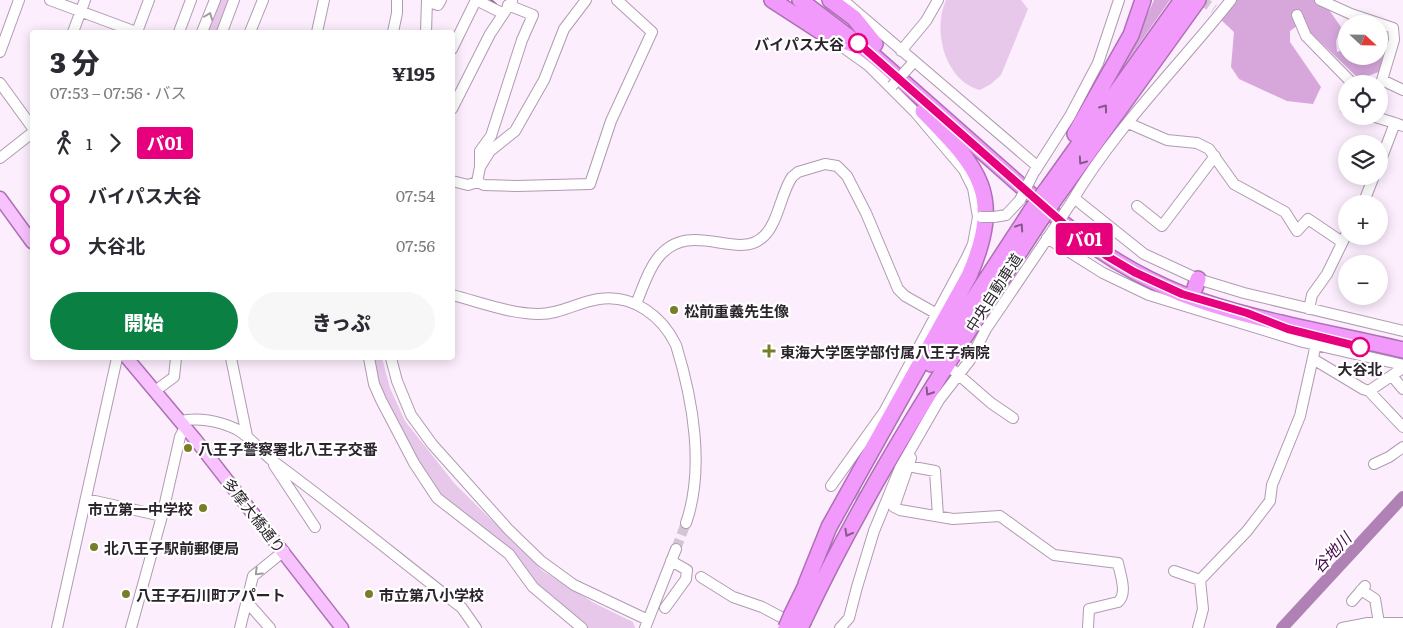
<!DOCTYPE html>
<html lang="ja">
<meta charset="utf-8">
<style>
body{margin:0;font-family:Literata,"Noto Sans JP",serif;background:#f7f7f7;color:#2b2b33;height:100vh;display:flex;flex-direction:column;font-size:19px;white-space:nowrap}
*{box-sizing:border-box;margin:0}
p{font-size:16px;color:#7c7c81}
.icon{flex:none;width:28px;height:28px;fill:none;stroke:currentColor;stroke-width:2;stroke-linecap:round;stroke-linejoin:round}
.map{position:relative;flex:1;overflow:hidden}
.side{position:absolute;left:30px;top:30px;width:425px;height:330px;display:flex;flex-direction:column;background:#fff;border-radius:5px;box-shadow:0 2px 12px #0003}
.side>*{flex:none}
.badge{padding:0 10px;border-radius:4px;font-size:18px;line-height:32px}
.needle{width:32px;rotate:112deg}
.fabs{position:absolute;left:1338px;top:15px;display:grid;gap:10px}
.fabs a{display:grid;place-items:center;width:50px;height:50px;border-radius:50%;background:#fff;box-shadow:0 2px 12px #0003;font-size:25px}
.map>.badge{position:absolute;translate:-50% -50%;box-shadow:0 0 0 2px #fff}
.legs{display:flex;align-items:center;gap:8px;height:55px;padding:0 20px;font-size:16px}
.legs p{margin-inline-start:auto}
.overview{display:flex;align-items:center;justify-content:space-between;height:85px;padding:0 20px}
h1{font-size:28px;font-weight:800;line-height:38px}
.action{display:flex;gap:10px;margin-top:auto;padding:10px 20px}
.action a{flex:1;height:58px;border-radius:30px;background:#0b8043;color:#fff;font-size:20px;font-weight:800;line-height:58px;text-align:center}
.action a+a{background:#f7f7f7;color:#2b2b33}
ul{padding:0 20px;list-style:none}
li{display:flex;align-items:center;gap:18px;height:50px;font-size:19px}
li i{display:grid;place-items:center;width:8px;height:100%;margin:0 6px;background:currentColor}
li i::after{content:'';width:12px;height:12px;margin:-6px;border:4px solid;border-radius:50%;background:#fff}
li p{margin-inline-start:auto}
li:first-child i{background:linear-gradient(#0000 50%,currentColor 0)}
li:last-child i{background:linear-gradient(currentColor 50%,#0000 0)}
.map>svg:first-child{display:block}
.green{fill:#e7c8ea}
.forest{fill:#d7a7dc}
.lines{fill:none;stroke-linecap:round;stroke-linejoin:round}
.stream{stroke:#88658c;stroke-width:2}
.river{stroke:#af81b4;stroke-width:12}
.minor-tunnel{stroke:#d2c6d3;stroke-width:10;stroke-dasharray:10 5;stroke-linecap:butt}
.minor-casing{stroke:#b09bb2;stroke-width:12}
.major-casing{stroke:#ad70b4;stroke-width:15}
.highway-casing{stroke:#ad70b4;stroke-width:18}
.minor{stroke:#fff;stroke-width:10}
.major{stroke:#f7c2fd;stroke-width:12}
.highway{stroke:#f299fc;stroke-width:15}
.minor-bridge-casing{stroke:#b09bb2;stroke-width:12;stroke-linecap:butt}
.highway-bridge-casing{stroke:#ad70b4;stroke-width:18;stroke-linecap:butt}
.minor-bridge{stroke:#fff;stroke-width:10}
.highway-bridge{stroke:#f299fc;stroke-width:15}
.oneway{stroke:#a09ca0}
.oneway2{stroke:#85598a}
.line-1-casing{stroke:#fff;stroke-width:11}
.line-1{stroke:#e6007e;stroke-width:8}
.stop-1-dot{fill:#fff;stroke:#e6007e;stroke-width:2.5}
.poi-dot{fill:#787e28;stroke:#fff;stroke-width:2}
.labels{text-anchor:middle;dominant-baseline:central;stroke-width:4.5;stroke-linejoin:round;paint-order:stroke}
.stop-label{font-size:15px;font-weight:bold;fill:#2c242d;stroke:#fff;text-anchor:end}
.street-label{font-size:15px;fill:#2c242d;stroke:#fff}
.poi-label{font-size:15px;font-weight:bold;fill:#2c242d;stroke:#fff;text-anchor:start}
.water-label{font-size:16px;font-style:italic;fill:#44094b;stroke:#fff}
</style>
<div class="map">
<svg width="1403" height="628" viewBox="0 0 1403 628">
<rect width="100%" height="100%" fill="#fceefd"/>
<path class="green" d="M216,0H231L219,32H204Z
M946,0H1021L1028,9L1001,75L991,84L980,90C945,81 932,31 946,0Z
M369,358H382L390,388L405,421L455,484L543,571L594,603L633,622L635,628H582L533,587L509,554L437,498L381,400Z"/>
<path class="forest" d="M1154,0H1170L1123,67Z
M1235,0H1322L1341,27L1336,41L1337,52L1346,49V56H1379V53L1383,55L1381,71L1363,78L1357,77L1309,31L1297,26L1290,31V42L1321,87L1313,104L1287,101L1239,79L1231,67L1234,32L1220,19Z"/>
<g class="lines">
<path class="stream" d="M491,0L496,4"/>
<path class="river" d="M1282,628L1403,497"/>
<path class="minor-tunnel" d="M1201,0L1214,9
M842,487L874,504
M676,549L686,523"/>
<defs>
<path id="minor" d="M50,0L136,32
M476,0L502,13
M843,0L851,7
M1320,0L1351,14L1393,28L1394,40L1382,80L1403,90
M427,1L438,5L441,0
M847,12L851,7L1037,166
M1297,15L1306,36L1353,84
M73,32L85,0
M137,32L149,0
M179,32L191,0
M202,32L215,0
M222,32L234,0
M250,32L263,0
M317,32L324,0
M393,32L397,13V0
M426,32L427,0
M452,49L476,0
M901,51L926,21L938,0
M0,52L19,0
M0,83L32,127
M1346,106V109
M452,109L490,34L512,1
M1372,116L1395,123
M1128,123L1167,140L1197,143L1209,149L1234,184L1285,212L1297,231L1308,219L1342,242
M0,158L32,133
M1379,165L1395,123L1403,126
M480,167V151L491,136L522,40L533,15L508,5
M1035,171L1070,116L1098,63L1119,0
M452,181L468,185L477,182L484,185L517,186L590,184L611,121L652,32L617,0
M477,182L480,167L490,151L515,131L544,80L564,29L586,0
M1074,198L1144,254L1198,279L1244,293L1403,331
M1071,203C1115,128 1178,67 1231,0
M1363,204L1374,176
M1137,206L1162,226L1215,156
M994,217L1006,215L1020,200
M1047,238L1103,273L1149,295L1303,342L1403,365
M452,295C480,302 511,314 539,314C561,314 578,302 599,299C633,294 662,316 676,345C693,400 705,469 686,523
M636,304C642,290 647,272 657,259C690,216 737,263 764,236C778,223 781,193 792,177L798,172L825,164L837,166L847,176L866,213L898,289L905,296L937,314
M1309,309L1312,295L1327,274L1346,235
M231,358L247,436
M369,358L374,384L381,400L414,463L437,498L509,554L533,587L582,628
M391,358L397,381L411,415L432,444L508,529L541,561L574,585L648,620
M1313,359L1363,389L1369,391L1403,368
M953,370L991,403L1013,418
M1392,376L1403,389
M155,391L174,377L176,358
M1369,391L1403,427
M180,421C198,417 219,421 236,429C251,437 260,451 273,461C337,508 399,559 462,608L476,628
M911,458L894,507L900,510L953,519L1000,516L1054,555L1118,563C1120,574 1128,594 1118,602L1089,609L1088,628
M1374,464L1389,457L1403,447
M274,465L315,527
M908,466L935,471L938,516
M831,486L884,412L967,257L973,244L978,217L973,188L964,170L915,112L869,66L837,43
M86,499L162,516
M1174,571L1200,580
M701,577L733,597L762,607L794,624
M1361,590L1375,599L1379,623
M1352,601L1365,586
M247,602L270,628
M665,608L686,579L687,570L671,561
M57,628L117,358
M131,628L162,516L180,437L185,427
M240,628L253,576L284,551
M645,628L676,549
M840,628L849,618L857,587L874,531L900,468L939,400L970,360L986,329L1053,230
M1198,628L1203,609L1200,580L1247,531L1270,501L1272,485L1300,416L1316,344
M1342,628L1368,623H1403"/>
<path id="major" d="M0,198L32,242
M127,358L195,439L342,628"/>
<path id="highway" d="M772,0L826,35L852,44
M800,0L875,57L1064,224C1100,253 1139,277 1182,294C1249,320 1332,333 1403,350
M830,0L854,18L875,44
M1075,134L1131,35L1143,0
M1050,185L1182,0
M1059,193L1198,0
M1195,288L1198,279
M931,364L1031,211
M806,584L829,527L969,276C1004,195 980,169 923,111
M792,614L811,575
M804,620C870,479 956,349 1041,219"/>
</defs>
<use href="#minor" class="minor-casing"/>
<use href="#major" class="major-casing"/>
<use href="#highway" class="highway-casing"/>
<use href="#minor" class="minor"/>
<use href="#major" class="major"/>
<use href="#highway" class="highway"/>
<defs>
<path id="minor-bridge" d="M892,86L911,65
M1020,200L1034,172
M981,217H994
M1053,230L1071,203"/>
<path id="highway-bridge" d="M1031,211L1050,185
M1041,219L1059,193
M786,628L792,614
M800,628L804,620"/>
</defs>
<use href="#minor-bridge" class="minor-bridge-casing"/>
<use href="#highway-bridge" class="highway-bridge-casing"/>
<use href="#minor-bridge" class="minor-bridge"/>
<use href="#highway-bridge" class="highway-bridge"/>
</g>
<defs><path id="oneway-chevron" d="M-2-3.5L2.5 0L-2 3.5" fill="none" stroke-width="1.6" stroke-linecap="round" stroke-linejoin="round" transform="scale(1.25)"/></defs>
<g class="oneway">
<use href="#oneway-chevron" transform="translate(209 16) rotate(-69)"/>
<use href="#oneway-chevron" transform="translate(258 572) rotate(136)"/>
</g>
<g class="oneway2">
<use href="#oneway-chevron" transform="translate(1104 108) rotate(-54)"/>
<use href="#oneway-chevron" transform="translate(1082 161) rotate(125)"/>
<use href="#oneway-chevron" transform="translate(1020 227) rotate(-56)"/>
<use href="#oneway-chevron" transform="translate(929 392) rotate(122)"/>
<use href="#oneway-chevron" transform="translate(848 533) rotate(119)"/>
</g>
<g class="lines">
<defs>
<path id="line-1" d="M858,43L1064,224L1107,256L1134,272L1182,294L1247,313L1288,329L1360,347"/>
</defs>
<use href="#line-1" class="line-1-casing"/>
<use href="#line-1" class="line-1"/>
</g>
<g class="stop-1-dot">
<circle cx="858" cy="43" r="9"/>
<circle cx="1360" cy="347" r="9"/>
</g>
<g class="poi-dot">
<circle cx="674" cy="310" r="5"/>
<path d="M766.5 343.5h5v5h5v5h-5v5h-5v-5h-5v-5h5z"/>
<circle cx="188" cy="448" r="5"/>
<circle cx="203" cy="508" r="5"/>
<circle cx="94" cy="547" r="5"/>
<circle cx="126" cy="594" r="5"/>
<circle cx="369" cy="594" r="5"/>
</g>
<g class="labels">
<g class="stop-label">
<text x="844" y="43">バイパス大谷</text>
<text x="1360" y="368" text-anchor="middle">大谷北</text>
</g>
<g class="street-label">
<text transform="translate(993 292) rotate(-57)">中央自動車道</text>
<text transform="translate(255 515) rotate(52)">多摩大橋通り</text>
</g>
<g class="poi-label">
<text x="684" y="310">松前重義先生像</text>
<text x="780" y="351">東海大学医学部付属八王子病院</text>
<text x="198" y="448">八王子警察署北八王子交番</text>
<text x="193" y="508" text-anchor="end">市立第一中学校</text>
<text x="104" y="547">北八王子駅前郵便局</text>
<text x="136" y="594">八王子石川町アパート</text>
<text x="379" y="594">市立第八小学校</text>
</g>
<g class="water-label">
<text transform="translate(1331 552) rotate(-47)">谷地川</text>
</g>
</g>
</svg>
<div class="fabs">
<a><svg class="needle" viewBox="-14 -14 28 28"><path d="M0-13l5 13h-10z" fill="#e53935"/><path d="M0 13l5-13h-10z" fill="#7c7c81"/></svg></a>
<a><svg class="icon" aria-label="locate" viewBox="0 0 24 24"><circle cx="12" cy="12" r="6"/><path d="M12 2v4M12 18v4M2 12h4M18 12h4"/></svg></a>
<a><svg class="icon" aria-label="layers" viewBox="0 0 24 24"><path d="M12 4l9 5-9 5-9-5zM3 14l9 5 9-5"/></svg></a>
<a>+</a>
<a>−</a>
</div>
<b class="badge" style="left:1084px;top:239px;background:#e6007e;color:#fff">バ01</b>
<section class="side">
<div class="overview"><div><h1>3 分</h1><p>07:53 – 07:56 · バス</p></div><b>¥195</b></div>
<div class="legs"><svg class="icon" aria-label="walk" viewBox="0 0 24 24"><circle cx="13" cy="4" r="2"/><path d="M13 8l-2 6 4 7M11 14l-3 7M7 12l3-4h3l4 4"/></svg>1<svg class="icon" aria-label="forward" viewBox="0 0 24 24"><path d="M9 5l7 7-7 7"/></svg><b class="badge" style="background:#e6007e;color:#fff">バ01</b></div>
<ul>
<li><i style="color:#e6007e"></i><b>バイパス大谷</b><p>07:54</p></li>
<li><i style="color:#e6007e"></i><b>大谷北</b><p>07:56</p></li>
</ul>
<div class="action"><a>開始</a><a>きっぷ</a></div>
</section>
</div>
